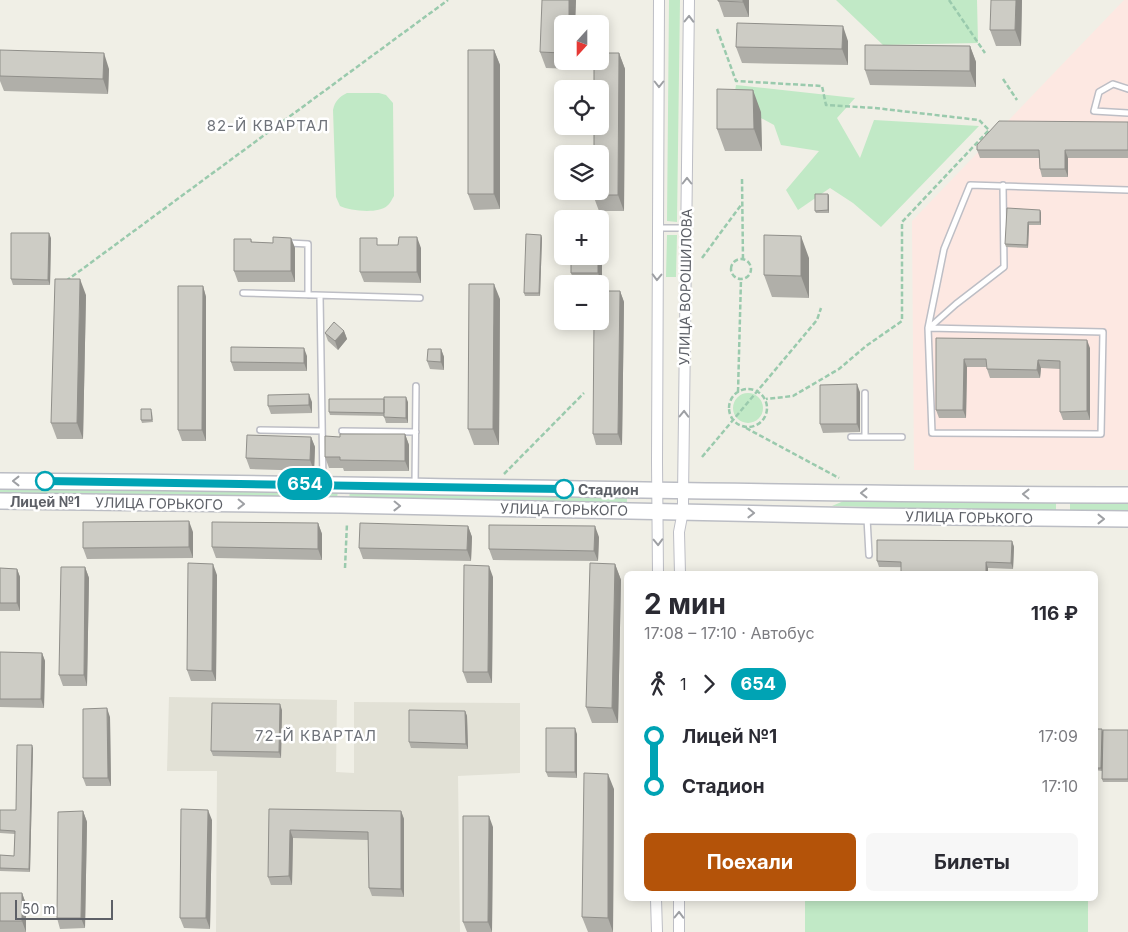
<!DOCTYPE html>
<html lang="ru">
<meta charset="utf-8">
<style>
body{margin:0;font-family:Inter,sans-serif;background:#f7f7f7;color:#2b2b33;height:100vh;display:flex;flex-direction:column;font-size:19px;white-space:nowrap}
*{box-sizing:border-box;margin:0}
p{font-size:16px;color:#7c7c81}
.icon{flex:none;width:28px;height:28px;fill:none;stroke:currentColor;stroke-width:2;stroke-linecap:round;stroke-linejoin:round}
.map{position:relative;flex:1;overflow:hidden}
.sheet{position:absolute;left:624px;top:571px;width:474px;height:330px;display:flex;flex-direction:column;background:#fff;border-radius:8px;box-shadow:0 2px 12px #0003}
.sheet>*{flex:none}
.badge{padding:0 10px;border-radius:16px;font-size:18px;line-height:32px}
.needle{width:32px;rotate:201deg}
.buttons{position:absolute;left:554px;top:15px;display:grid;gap:10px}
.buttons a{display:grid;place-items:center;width:55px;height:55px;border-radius:8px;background:#fff;box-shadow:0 2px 12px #0003;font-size:25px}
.scale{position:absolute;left:15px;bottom:12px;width:98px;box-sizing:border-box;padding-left:5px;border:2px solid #5d6067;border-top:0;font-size:14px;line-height:18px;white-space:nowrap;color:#5d6067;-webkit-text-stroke:4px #fff;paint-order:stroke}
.map>.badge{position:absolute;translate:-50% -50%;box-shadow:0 0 0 2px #fff}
.legs{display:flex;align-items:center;gap:8px;height:55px;padding:0 20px;font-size:16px}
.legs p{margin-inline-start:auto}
.overview{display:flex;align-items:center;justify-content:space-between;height:85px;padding:0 20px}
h1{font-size:28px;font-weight:700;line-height:38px}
.button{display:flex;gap:10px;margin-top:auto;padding:10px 20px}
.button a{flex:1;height:58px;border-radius:8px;background:#b45309;color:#fff;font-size:20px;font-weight:700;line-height:58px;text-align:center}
.button a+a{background:#f7f7f7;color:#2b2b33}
ul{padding:0 20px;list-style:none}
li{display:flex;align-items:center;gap:18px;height:50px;font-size:19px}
li i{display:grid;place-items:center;width:8px;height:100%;margin:0 6px;background:currentColor}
li i::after{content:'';width:12px;height:12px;margin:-6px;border:4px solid;border-radius:50%;background:#fff}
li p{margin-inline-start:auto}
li:first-child i{background:linear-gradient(#0000 50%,currentColor 0)}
li:last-child i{background:linear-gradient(currentColor 50%,#0000 0)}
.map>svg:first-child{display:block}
.education{fill:#e2e1d6}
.medical{fill:#fde8e2}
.green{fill:#c1e9c6}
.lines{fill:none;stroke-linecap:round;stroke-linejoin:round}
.service-casing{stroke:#bdbec5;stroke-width:8}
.minor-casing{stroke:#bdbec5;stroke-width:12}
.secondary-casing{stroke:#bbbdc4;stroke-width:18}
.path{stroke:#9acaad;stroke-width:2.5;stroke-dasharray:5 2.5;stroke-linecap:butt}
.service{stroke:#fff;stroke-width:5}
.minor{stroke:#fff;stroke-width:10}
.secondary{stroke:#fff;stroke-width:15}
.wall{fill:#b0afa9}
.shaded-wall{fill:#908f8a}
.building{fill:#cdccc5;stroke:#908f8a}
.oneway{stroke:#9ea0a4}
.line-1-casing{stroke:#fff;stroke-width:11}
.line-1{stroke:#00a3b4;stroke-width:8}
.stop-1-dot{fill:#fff;stroke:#00a3b4;stroke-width:2.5}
.labels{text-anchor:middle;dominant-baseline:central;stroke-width:5;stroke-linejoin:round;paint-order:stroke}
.street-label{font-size:14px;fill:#5d6067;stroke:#fff}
.stop-label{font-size:14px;font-weight:bold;fill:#5d6067;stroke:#fff;text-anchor:start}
.neighbourhood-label{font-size:15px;letter-spacing:1px;fill:#6e7279;stroke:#fff}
</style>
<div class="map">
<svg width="1128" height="932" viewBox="0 0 1128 932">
<rect width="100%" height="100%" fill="#f0efe6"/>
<path class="education" d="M169,697L337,700L336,772L354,773V702L520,703V773L458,776L460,932H216L217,771H167Z"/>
<path class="medical" d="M1124,0H1128V470H914L912,221Z"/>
<path class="green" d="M669,0H680L677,222L667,221Z
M836,0H977L978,43L883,45Z
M736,85L855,98L837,118L860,158L874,120L979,126L881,227L853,203L830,188L798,210L786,190L819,151L781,145L774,125L733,103Z
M347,93H379L386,95L393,103L394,196C392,199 390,204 387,206C378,214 350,211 340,206L336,197L333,110C335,101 339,97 347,93Z
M667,235H677L676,277H666Z
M733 408a15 15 0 1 1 30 0a15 15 0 1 1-30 0Z
M0,487L338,491L337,498L0,496Z
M350,491L627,495V504L349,499Z
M846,500H1056V512L832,506Z
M1070,500H1128V512L1070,511Z
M805,899H1088V932H805Z"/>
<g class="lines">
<defs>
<path id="service" d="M1128,89L1113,84L1099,92L1094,111L1128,113
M658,228H686
M289,243L308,244V295
M243,293L420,298
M320,296L323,484
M928,328L1103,332L1101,434L932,433L928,328L944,249L970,185L1128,190
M929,328L956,304L1004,267L1003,185
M865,393V437H902
M260,430L322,431
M342,431L416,432
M851,437H865
M415,485L416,386
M867,518L869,555"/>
<path id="minor" d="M658,574L657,462L659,0
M680,574L679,532L683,511V497L689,0
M656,899L657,932
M679,932V899"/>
<path id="secondary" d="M0,481C376,483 752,495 1128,495
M0,501L342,505L867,516L1128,519"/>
</defs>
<use href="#service" class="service-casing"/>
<use href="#minor" class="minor-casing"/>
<use href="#secondary" class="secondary-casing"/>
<path class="path" d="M949,0L985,53
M717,29L736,81L822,86L826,105L875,108L979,120L989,130L902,222V321L866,346L839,369L793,396L766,399
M1003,79L1017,100
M742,179L743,260
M702,258L741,205
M731 269a10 10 0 1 1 20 0a10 10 0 1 1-20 0Z
M66,281L448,0
M729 408a19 19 0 1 1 38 0a19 19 0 1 1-38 0Z
M738,392L741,279
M746,428L839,478
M702,457L817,320L821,308
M504,474L584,393
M345,568L347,523"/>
<use href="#service" class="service"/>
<use href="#minor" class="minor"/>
<use href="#secondary" class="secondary"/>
</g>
<path class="wall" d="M576,0L575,24H562V61H574V69L546,68L540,52Z
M718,0H749V17H724Z
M1022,0L1021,46H996L990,30Z
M848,41V65L742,63L736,47Z
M970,46L976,62V87L870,85L865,70Z
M0,50L109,69L108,94L4,91L0,81Z
M494,50L500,65V209L474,210L468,194Z
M619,53L625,69L624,211H599L593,195Z
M761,112L762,151H725L717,129Z
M1128,122V158H1068V177H1042L1040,169L1039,158H980L977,150Z
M828,194L829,196V213H816L815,211Z
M1040,210L1041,213V225H1029L1028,248L1006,247L1005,244Z
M541,235L542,238L540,296H525L524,293Z
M51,238L50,285H13L11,279Z
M291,238L295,248V282H238L234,271L251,239L252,242L273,243Z
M602,241V284H575L571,273Z
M379,245H398L421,248V283L364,282L360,272Z
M809,258V298L772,297L764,275Z
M203,286L206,297V441H182L178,430Z
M620,291L624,302L622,445H596L593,434Z
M86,295L83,439H57L51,423Z
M500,299L499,445H474L468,429Z
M344,331L347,339L338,350L328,341L325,333Z
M936,338L1090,348V420H1063L1060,412V369L1041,368L1040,378H990L987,369V367H967L966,418H939L936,410Z
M441,349L444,357V370L430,369L427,361Z
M307,356V371H234L231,362Z
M860,392V432L823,433L820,424Z
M312,402V413L271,414L268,406Z
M408,402V423H386L384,416L330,415L329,412Z
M152,412L153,422L142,423L141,420Z
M405,434L409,445V471H344L343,468H329L325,457L340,437Z
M311,437L315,447L314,471L250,469L246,458Z
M318,523L322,534V560L216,558L212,547Z
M468,526L472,537L471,561L363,559L359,548Z
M193,532V558L87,559L83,548Z
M599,537L598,561L493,560L489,549Z
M1012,541L1014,547L1013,569L988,568L879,567L877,561Z
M615,564L621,580L618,723H592L586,707Z
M85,567L89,578L87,686H63L59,675Z
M0,568L17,569L20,577V611H0Z
M217,575L216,681H191L187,670Z
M493,577L492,683H467L463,672Z
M0,652L42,653L45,661L44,708L0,707Z
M282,710L281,758L213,756L211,751Z
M465,711L467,716L468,749L411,748L409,742Z
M110,717L111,786H86L83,778Z
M1095,729L1103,732L1128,730V782H1103L1102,779V771L1095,770Z
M577,734V778L548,777L546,772Z
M33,748L30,872L0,871V855L14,856L15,834L0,833V810H16Z
M614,789L613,932H588L582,917Z
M269,809L401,811L404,819V897L372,896L369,888L368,840L293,838L292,885H271L268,877Z
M83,811L87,822L85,928L60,929L57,918Z
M212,820L210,929L184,928L180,918Z
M493,827L492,932H467L463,922Z
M0,893H22L26,904V932H0Z"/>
<path class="shaded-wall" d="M569,0H576L575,24H569Z
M743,0H749V17L743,2Z
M1016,0H1022L1021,46L1015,30Z
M843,26L848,41V65L842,49Z
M970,46L976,62V87L970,71Z
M494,50L500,65V209L494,194Z
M104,53L109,69L108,94L103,79Z
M619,53L625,69L624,211L618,195Z
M571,61H574V69Z
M753,90L761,112L762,151L754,129Z
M1065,150L1068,158V177L1065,169Z
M828,194L829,196V213L828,210Z
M1040,210L1041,213V225L1040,222Z
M1028,222L1029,225L1028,248L1027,245Z
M49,233L51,238L50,285L48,280Z
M600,234L602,241V284L598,273V256H600Z
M541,235L542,238L540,296L539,293Z
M801,236L809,258V298L801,276Z
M417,237L421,248V283L417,272Z
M291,238L295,248V282L291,271Z
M80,279L86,295L83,439L77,423Z
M494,284L500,299L499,445L493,429Z
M203,286L206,297V441L202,430Z
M620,291L624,302L622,445L618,434Z
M344,331L347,339L338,350L335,341Z
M1087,340L1090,348V420L1087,411Z
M304,348L307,356V371L304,363Z
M441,349L444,357V370L441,362Z
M964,359L967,367L966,418L963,410Z
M1038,360L1041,368L1040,378L1037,370Z
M857,384L860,392V432L857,424Z
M309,394L312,402V413L309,405Z
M406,397L408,402V423L406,418Z
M405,434L409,445V471L405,461Z
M311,437L315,447L314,471L310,460Z
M189,521L193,532V558L189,547Z
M318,523L322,534V560L318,549Z
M468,526L472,537L471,561L467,550Z
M595,526L599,537L598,561L594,551Z
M1012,541L1014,547L1013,569L1011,563Z
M986,562L988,568V574H986Z
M213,564L217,575L216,681L212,671Z
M615,564L621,580L618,723L612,708Z
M489,566L493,577L492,683L488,672Z
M85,567L89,578L87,686L84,675Z
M17,569L20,577V611L17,603Z
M42,653L45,661L44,708L41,699Z
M280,704L282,710L281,758L279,752Z
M107,708L110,717L111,786L108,778Z
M465,711L467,716L468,749L466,744Z
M575,728L577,734V778L575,772Z
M1102,729L1103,732L1102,771L1101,768Z
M32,745L33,748L30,872L29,869Z
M608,774L614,789L613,932L608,918Z
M208,810L212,820L210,929L206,918Z
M83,811L87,822L85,928L81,918Z
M401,811L404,819V897L401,889Z
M489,816L493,827L492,932L488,922Z
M290,830L293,838L292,885L289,876Z
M22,893L26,904V932L22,921Z"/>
<path class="building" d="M542,0H569V24H562V53L540,52Z
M718,0H743V2L718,1Z
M991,0H1016L1015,30H990Z
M737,23L843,26L842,49L736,47Z
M865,45L970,46V71L865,70Z
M0,50L104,53L103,79L0,76Z
M468,50H494V194H468Z
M600,53H619L618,195H593V191H600V154H594V126H600V89H594V61H600Z
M717,89L753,90L754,129H717Z
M999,121L1128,122V150H1065V169H1040L1039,150H977V145Z
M815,194H828V210L815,211Z
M1007,208L1040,210V222H1028L1027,245L1005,244Z
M11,233H49L48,280L11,279Z
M526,234L541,235L539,293H524Z
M764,235L801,236V276L764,275Z
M273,237L291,238V271H234V239H251V242L273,243Z
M399,237H417V272H360V238H377V245H398Z
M571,256H598V273H571Z
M55,279H80L77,423H51Z
M469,284H494L493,429H468Z
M178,286H203L202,430H178Z
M600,291H620L618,434H593L594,321H600Z
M334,322L344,331L335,341L325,333Z
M936,338L1087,340V411L1060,412V361L1038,360L1037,370L987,369L986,359H964L963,410H936Z
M231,347L304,348V363L231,362Z
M428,349H441V362L427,361Z
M857,384V424H820V385Z
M309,394V405L268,406V395Z
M384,397H406V418L384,417Z
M329,399H384V413L329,412Z
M141,409H151L152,420H141Z
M340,434H405V461L340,460V457H325V436L340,437Z
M247,435L311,437L310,460L246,458Z
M189,521V547L83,548V522Z
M212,522L318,523V549L212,547Z
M360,523L468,526L467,550L359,548Z
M489,525L595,526L594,551L489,549Z
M877,540L1012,541L1011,563L986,562V574H901V562L877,561Z
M188,563L213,564L212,671L187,670Z
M590,563L615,564L612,708L586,707Z
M464,565L489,566L488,672H463Z
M61,567H85L84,675H59Z
M0,568L17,569V603H0Z
M0,652L42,653L41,699H0Z
M212,703L280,704L279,752L211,751Z
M107,708L108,778H83V709Z
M409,710L465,711L466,744L409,742Z
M546,728H575V772H546Z
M1095,729H1102L1101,768H1095Z
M1103,730H1128V779H1102Z
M17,745H32L29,869L0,868V855L14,856L15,831L0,830V810H16Z
M584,773L608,774V918L582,917Z
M181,809L208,810L206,918H180Z
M269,809L401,811V889L369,888L368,832L290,830L289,876L268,877Z
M83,811L81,918H57L58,812Z
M463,816H489L488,922H463Z
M0,893H22V921H0Z"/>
<defs><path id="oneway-chevron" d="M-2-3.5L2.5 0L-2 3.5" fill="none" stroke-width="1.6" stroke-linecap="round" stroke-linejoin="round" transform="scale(1.25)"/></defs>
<g class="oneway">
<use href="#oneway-chevron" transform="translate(689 19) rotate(-89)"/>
<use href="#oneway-chevron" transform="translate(659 84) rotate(90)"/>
<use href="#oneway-chevron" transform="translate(687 181) rotate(-90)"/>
<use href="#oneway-chevron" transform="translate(657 277) rotate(91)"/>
<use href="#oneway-chevron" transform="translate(684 414) rotate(-89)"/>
<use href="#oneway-chevron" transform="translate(16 481) rotate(-180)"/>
<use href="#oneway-chevron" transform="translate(864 493) rotate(180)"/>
<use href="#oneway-chevron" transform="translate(1026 494) rotate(-179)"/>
<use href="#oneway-chevron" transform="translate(241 504) rotate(1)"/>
<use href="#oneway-chevron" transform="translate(397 506) rotate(1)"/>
<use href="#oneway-chevron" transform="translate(751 513) rotate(1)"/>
<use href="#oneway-chevron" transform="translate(1101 519)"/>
<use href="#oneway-chevron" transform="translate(658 542) rotate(88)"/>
<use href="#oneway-chevron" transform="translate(679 915) rotate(-89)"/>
</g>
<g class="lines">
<defs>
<path id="line-1" d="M45,481L564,489"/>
</defs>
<use href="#line-1" class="line-1-casing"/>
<use href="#line-1" class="line-1"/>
</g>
<g class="stop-1-dot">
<circle cx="45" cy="481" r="9"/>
<circle cx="564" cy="489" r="9"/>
</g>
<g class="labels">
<g class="street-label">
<text transform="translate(685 287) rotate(-89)">УЛИЦА ВОРОШИЛОВА</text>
<text transform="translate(159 503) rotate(1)">УЛИЦА ГОРЬКОГО</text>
<text transform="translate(564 509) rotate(1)">УЛИЦА ГОРЬКОГО</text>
<text transform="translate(969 517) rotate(1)">УЛИЦА ГОРЬКОГО</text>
</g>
<g class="stop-label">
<text x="578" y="489">Стадион</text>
<text x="45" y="501" text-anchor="middle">Лицей №1</text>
</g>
<g class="neighbourhood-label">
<text x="268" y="125">82-Й КВАРТАЛ</text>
<text x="316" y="735">72-Й КВАРТАЛ</text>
</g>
</g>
</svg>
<div class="buttons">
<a><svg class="needle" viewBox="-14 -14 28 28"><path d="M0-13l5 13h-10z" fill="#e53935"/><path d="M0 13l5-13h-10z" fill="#7c7c81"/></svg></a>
<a><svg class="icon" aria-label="locate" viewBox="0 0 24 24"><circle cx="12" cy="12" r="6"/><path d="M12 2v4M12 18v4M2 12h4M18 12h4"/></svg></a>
<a><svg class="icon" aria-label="layers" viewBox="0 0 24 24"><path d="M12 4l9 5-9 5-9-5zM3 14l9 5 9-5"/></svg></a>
<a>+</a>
<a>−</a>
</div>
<div class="scale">50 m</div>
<b class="badge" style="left:305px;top:484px;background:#00a3b4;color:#fff">654</b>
<section class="sheet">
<div class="overview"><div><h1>2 мин</h1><p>17:08 – 17:10 · Автобус</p></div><b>116 ₽</b></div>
<div class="legs"><svg class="icon" aria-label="walk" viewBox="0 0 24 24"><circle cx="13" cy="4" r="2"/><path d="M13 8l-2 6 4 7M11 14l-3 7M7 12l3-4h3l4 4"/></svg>1<svg class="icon" aria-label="forward" viewBox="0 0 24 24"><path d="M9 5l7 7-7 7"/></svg><b class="badge" style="background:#00a3b4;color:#fff">654</b></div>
<ul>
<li><i style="color:#00a3b4"></i><b>Лицей №1</b><p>17:09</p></li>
<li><i style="color:#00a3b4"></i><b>Стадион</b><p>17:10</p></li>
</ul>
<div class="button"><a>Поехали</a><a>Билеты</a></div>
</section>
</div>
